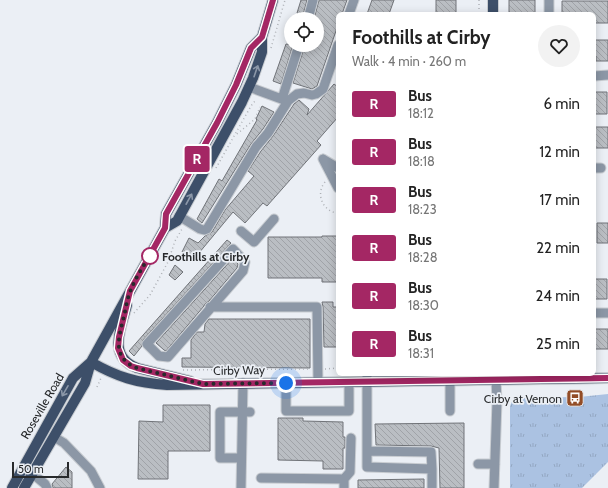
<!DOCTYPE html>
<meta charset="utf-8">
<style>
body{margin:0;font-family:Cabin,sans-serif;background:#f2f2f2;color:#222;height:100vh;display:flex;flex-direction:column;font-size:15px;white-space:nowrap}
*{box-sizing:border-box;margin:0}
p{font-size:13px;color:#767676}
.icon{flex:none;width:22px;height:22px;fill:none;stroke:currentColor;stroke-width:2;stroke-linecap:round;stroke-linejoin:round}
.map{position:relative;flex:1;overflow:hidden}
.sheet{position:absolute;left:336px;top:12px;width:260px;height:364px;display:flex;flex-direction:column;background:#fff;border-radius:6px;box-shadow:0 2px 10px #0003}
.sheet>*{flex:none}
.badge{padding:0 8px;border-radius:3px;font-size:14px;line-height:26px}
.tools{position:absolute;left:284px;top:12px;display:grid;gap:8px}
.tools a{display:grid;place-items:center;width:40px;height:40px;border-radius:50%;background:#fff;box-shadow:0 2px 10px #0003;font-size:20px}
.scale{position:absolute;left:12px;bottom:10px;width:57px;box-sizing:border-box;padding-left:4px;border:2px solid #282a2c;border-top:0;font-size:11px;line-height:14px;white-space:nowrap;color:#282a2c;-webkit-text-stroke:3px #ebeff5;paint-order:stroke}
.you{position:absolute;width:20px;height:20px;margin:-10px;border:3px solid #fff;border-radius:50%;background:#1a73e8;box-shadow:0 0 0 6px #1a73e833}
.map>.badge{position:absolute;translate:-50% -50%;box-shadow:0 0 0 2px #fff}
.round{display:grid;place-items:center;flex:none;width:42px;height:42px;border-radius:21px;background:#f2f2f2}
.summary{display:flex;align-items:center;justify-content:space-between;height:68px;padding:0 16px}
h1{font-size:19px;font-weight:700;line-height:30px}
ul{padding:0;list-style:none}
li{display:flex;align-items:center;gap:12px;height:48px;padding:0 16px}
li div{flex:1}
li b{display:block;font-size:15px}
li em{font-style:normal}
li .badge{min-width:44px;font-weight:700;text-align:center}
.map>svg:first-child{display:block}
.grass{fill:url(#grass-tufts)}
.building{fill:url(#building-back-hatch);stroke:#707378}
.lines{fill:none;stroke-linecap:round;stroke-linejoin:round}
.minor-casing{stroke:#c8ccd1;stroke-width:11}
.major-casing{stroke:#c8ccd1;stroke-width:12}
.path{stroke:#aeb1b6;stroke-width:1.5;stroke-dasharray:1 3;stroke-linecap:butt}
.minor{stroke:#8c97a6;stroke-width:9}
.major{stroke:#3d4f69;stroke-width:10}
.oneway{stroke:#8b97a8}
.line-casing{stroke:#fff;stroke-width:9}
.line{stroke:#a42764;stroke-width:6}
.walk{stroke:#282a2c;stroke-width:4;stroke-dasharray:0 7.2}
.stop-dot{fill:#fff;stroke:#a42764;stroke-width:2}
.labels{text-anchor:middle;dominant-baseline:central;stroke-width:3.5;stroke-linejoin:round;paint-order:stroke}
.stop-label{font-size:12px;font-weight:bold;fill:#282a2c;stroke:#ebeff5;text-anchor:start}
.street-label{font-size:12px;fill:#282a2c;stroke:#ebeff5}
.poi-label{font-size:12px;fill:#282a2c;stroke:#ebeff5;text-anchor:end}
</style>
<div class="map">
<svg width="608" height="488" viewBox="0 0 608 488">
<defs>
<pattern id="grass-tufts" width="24" height="20" patternUnits="userSpaceOnUse"><rect width="24" height="20" fill="#abc2e2"/><path d="M3 7l-1-3M5 7V3M7 7l1-3M15 17l-1-3M17 17v-4M19 17l1-3" fill="none" stroke="#93a7c2"/></pattern>
<pattern id="building-back-hatch" width="6" height="6" patternUnits="userSpaceOnUse"><rect width="6" height="6" fill="#babec3"/><path d="M-1 5l2 2M0 0l6 6M5-1l2 2" fill="none" stroke="#a0a3a8"/></pattern>
</defs>
<rect width="100%" height="100%" fill="#ebeff5"/>
<path class="grass" d="M608,394V462L582,488H510V406L513,399L520,398L573,397V399H578L579,397Z"/>
<path class="building" d="M301,0H307L302,19H296L298,14L297,13Z
M319,0H347L342,14H338V25L317,86L312,89L293,83L305,45H317V19H314Z
M372,0H394L389,14H367Z
M436,0H456V14H436Z
M509,0H535V14H509Z
M562,1H608V23H594V14H562Z
M594,40H608V61H596V56H594Z
M286,44L293,45L281,84L273,81Z
M334,84L338,87V117L317,141L321,145L267,206L263,203L245,223L233,212L194,259L182,252L189,238L198,243L205,236L212,232L225,210L254,176L248,171L261,151L273,136L294,104L299,100L309,109L307,115Z
M594,92H607V114H594Z
M262,106L274,112L263,129L251,144L202,223L197,219L219,179L222,181L257,120L256,119Z
M594,127H608V148H594Z
M597,223H608V243H597Z
M322,236H338V282H322V278H268V237H322Z
M227,240L231,243L143,340L142,346L134,356L129,351Z
M233,258L238,264L237,268L209,301L205,304L204,306L166,351L164,350L156,343Z
M175,265L183,272L175,280L169,275Z
M594,279H607V299H594Z
M322,302H333V307H338V347H324L323,307Z
M209,319H310V368L182,367V358H191V340L197,332H204L205,324Z
M594,329H608V349H594Z
M163,405H210V451H168V479H138L139,421L163,422Z
M278,418H303V421L343,422V437H345V448H343V469H323V461L278,460Z
M464,423V488H440L439,448L431,446L376,445L375,424Z
M66,467L72,472V488H53L52,484Z
M424,479V488H358V480Z"/>
<g class="lines">
<defs>
<path id="minor" d="M549,0V14
M349,14L354,0
M308,19L313,0
M594,76L608,75
M249,87L287,101
M282,99L299,45
M323,159L338,188
M323,159L338,168
M594,168H601
M179,216L200,229L204,230L207,229L256,147L268,133L288,101L297,94L304,93L312,95L316,94L323,89L338,45
M241,231L254,242L274,219
M233,249L245,262L243,271L168,357L159,356L147,344Z
M210,307H317L318,382
M594,313H608
M367,374V467L432,469V488
M450,380V411
M286,383V411H349V382
M54,437L64,443L91,471L100,488
M367,451L431,452L432,469
M241,458H220V412H250
M478,464H495
M33,474L45,484L47,488
M261,478L344,479V488
M344,479L350,472L351,438
M241,488L243,383
M494,488L497,401L496,380"/>
<path id="major" d="M493,14V0
M165,228L166,214L217,123L236,85L251,48L262,37
M127,305C121,328 107,356 137,368L190,381
M91,362C117,377 137,383 167,385L608,378
M12,488L73,378L91,362
M24,488L85,383L91,362L165,228L177,221L242,102L253,78L262,52V37L273,0"/>
</defs>
<use href="#minor" class="minor-casing"/>
<use href="#major" class="major-casing"/>
<path class="path" d="M479,0V14
M271,48L285,0
M237,134L255,119L260,107
M216,168L251,106L255,101V99
M325,182C315,194 323,212 338,213
M134,313L150,295L168,262L175,241L182,229
M325,369L338,368
M183,370L310,369
M97,387L101,378"/>
<use href="#minor" class="minor"/>
<use href="#major" class="major"/>
</g>
<defs><path id="oneway-shaft" d="M-6 0H5M1.5-3L5.5 0L1.5 3" fill="none" stroke-width="1.6" stroke-linecap="round" stroke-linejoin="round"/></defs>
<g class="oneway">
<use href="#oneway-shaft" transform="translate(256 71) rotate(-71)"/>
<use href="#oneway-shaft" transform="translate(189 199) rotate(-61)"/>
<use href="#oneway-shaft" transform="translate(65 391) rotate(120)"/>
</g>
<g class="lines">
<defs>
<path id="line" d="M273,0L262,37L251,48L236,85L217,123L166,214L165,228L130,291L119,337L118,348L123,360L131,366L137,368L203,384L608,378"/>
</defs>
<use href="#line" class="line-casing"/>
<use href="#line" class="line"/>
<path class="walk" d="M150,256L152,251C145,264 135,278 130,292C127,299 126,308 124,316C119,337 111,358 137,368L203,384L286,383"/>
</g>
<defs>
<symbol id="bus-square" viewBox="-11 -11 22 22"><rect x="-9" y="-9" width="18" height="18" rx="4" fill="#924c26" stroke="#ebeff5"/><path d="M-5-6H5V4H4V6H2V4H-2V6H-4V4H-5ZM-3.5-4V0h7V-4ZM-3.5 1.2v1.5H-2V1.2ZM2 1.2v1.5H3.5V1.2Z" fill="#fff"/></symbol>
</defs>
<g fill-rule="evenodd">
<use href="#bus-square" x="565" y="388" width="20" height="20"/>
</g>
<circle class="stop-dot" cx="150" cy="256" r="8"/>
<g class="labels">
<g class="stop-label">
<text x="162" y="256">Foothills at Cirby</text>
</g>
<g class="street-label">
<text transform="translate(239 370) rotate(-1)">Cirby Way</text>
<text transform="translate(42 406) rotate(-60)">Roseville Road</text>
</g>
<g class="poi-label">
<text x="562" y="398">Cirby at Vernon</text>
</g>
</g>
</svg>
<div class="tools">
<a><svg class="icon" aria-label="locate" viewBox="0 0 24 24"><circle cx="12" cy="12" r="6"/><path d="M12 2v4M12 18v4M2 12h4M18 12h4"/></svg></a>
</div>
<div class="scale">50 m</div>
<div class="you" style="left:286px;top:383px"></div>
<b class="badge" style="left:197px;top:159px;background:#a42764;color:#fff">R</b>
<section class="sheet">
<div class="summary"><div><h1>Foothills at Cirby</h1><p>Walk · 4 min · 260 m</p></div><a class="round"><svg class="icon" aria-label="heart" viewBox="0 0 24 24"><path d="M12 20l-8-8c-3-5 5-10 8-4 3-6 11-1 8 4z"/></svg></a></div>
<ul>
<li><span class="badge" style="background:#a42764;color:#fff">R</span><div><b>Bus</b><p>18:12</p></div><em>6 min</em></li>
<li><span class="badge" style="background:#a42764;color:#fff">R</span><div><b>Bus</b><p>18:18</p></div><em>12 min</em></li>
<li><span class="badge" style="background:#a42764;color:#fff">R</span><div><b>Bus</b><p>18:23</p></div><em>17 min</em></li>
<li><span class="badge" style="background:#a42764;color:#fff">R</span><div><b>Bus</b><p>18:28</p></div><em>22 min</em></li>
<li><span class="badge" style="background:#a42764;color:#fff">R</span><div><b>Bus</b><p>18:30</p></div><em>24 min</em></li>
<li><span class="badge" style="background:#a42764;color:#fff">R</span><div><b>Bus</b><p>18:31</p></div><em>25 min</em></li>
</ul>
</section>
</div>
